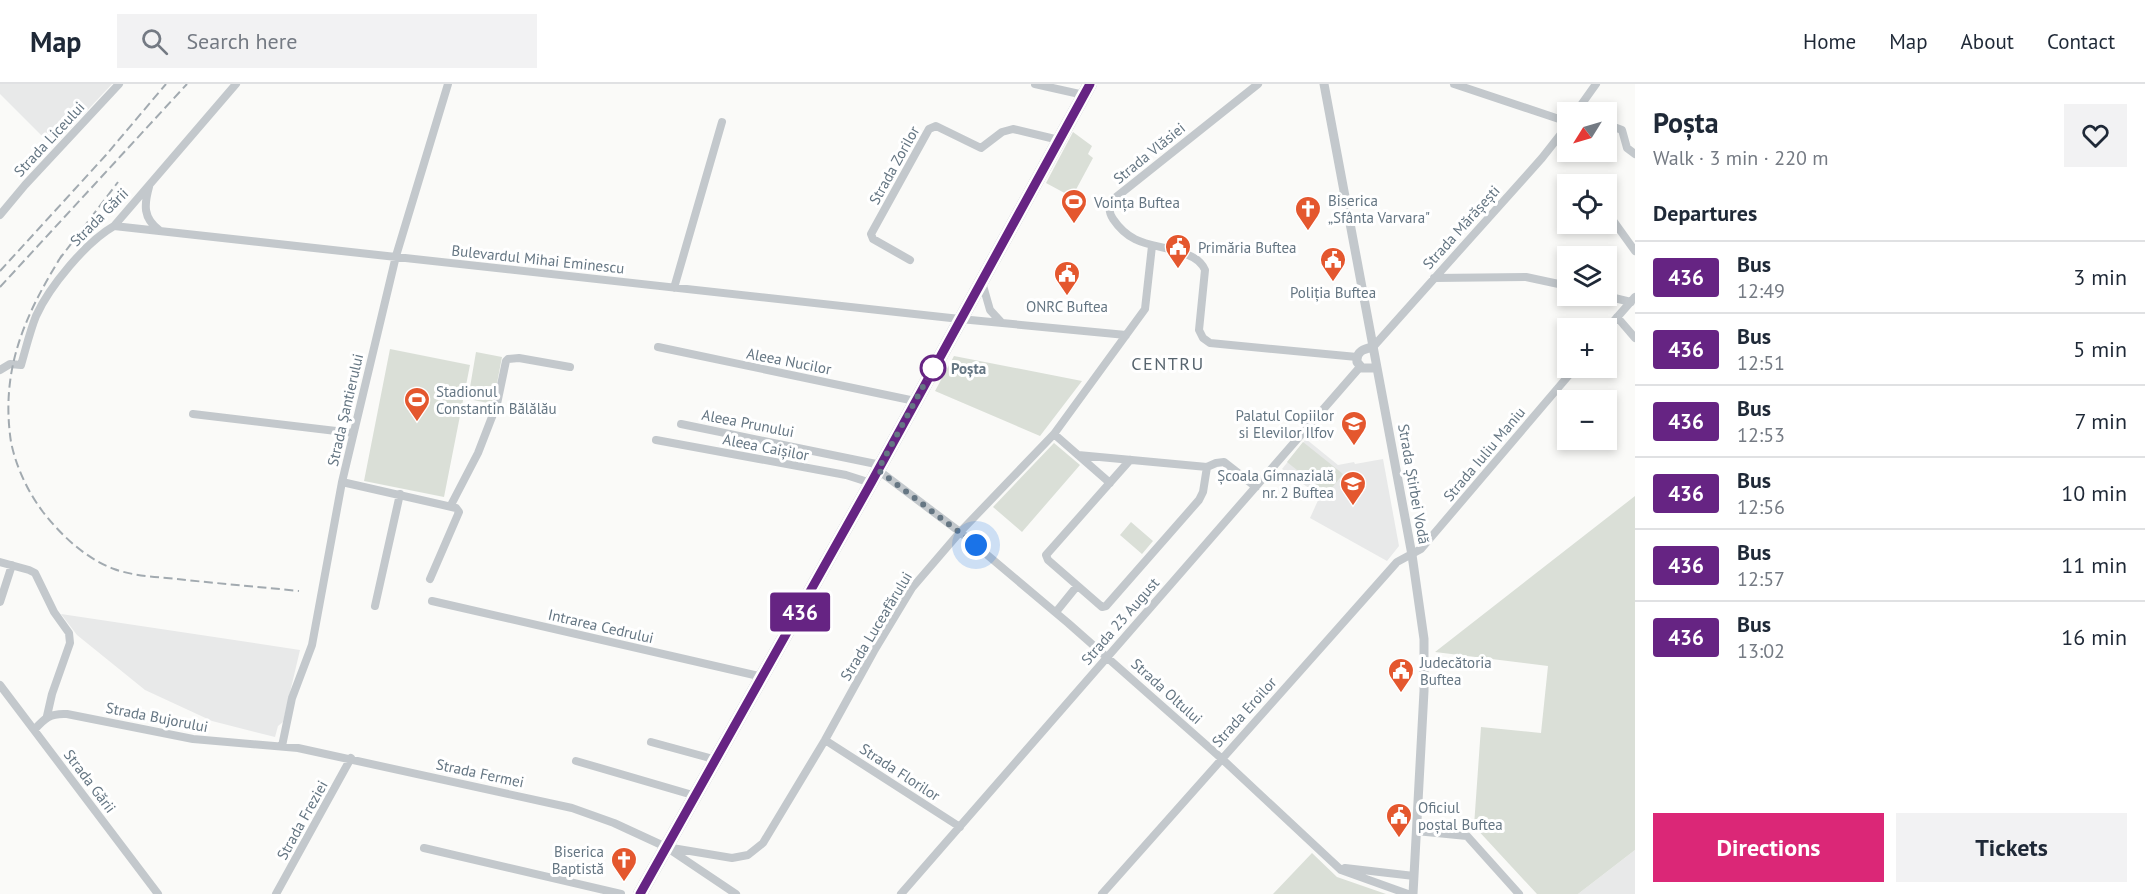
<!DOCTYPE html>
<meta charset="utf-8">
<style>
body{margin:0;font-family:"PT Sans",sans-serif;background:#f2f2f3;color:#1f2937;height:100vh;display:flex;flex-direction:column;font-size:22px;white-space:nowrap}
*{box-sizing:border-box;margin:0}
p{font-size:20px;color:#747a83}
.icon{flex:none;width:33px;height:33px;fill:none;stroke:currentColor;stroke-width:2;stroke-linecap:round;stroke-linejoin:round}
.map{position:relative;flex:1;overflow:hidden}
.sheet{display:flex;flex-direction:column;background:#fff;width:510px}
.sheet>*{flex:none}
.badge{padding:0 12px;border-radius:4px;font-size:21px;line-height:39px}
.needle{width:39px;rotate:233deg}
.fabs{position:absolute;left:1557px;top:18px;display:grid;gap:12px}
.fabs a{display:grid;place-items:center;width:60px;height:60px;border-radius:0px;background:#fff;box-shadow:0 3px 9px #0003;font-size:30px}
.you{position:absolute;width:30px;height:30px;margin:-15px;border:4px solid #fff;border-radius:50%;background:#1a73e8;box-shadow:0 0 0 9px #1a73e833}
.map>.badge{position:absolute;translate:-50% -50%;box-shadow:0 0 0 3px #fff}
h2{padding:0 18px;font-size:22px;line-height:54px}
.round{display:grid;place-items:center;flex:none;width:63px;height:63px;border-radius:0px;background:#f2f2f3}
.head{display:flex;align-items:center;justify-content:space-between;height:102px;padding:0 18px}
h1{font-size:28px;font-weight:800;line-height:45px}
.action{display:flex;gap:12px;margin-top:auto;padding:12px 18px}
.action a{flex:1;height:69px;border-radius:0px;background:#db2777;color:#fff;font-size:24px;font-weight:800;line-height:69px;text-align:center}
.action a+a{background:#f2f2f3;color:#1f2937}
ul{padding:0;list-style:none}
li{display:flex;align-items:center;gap:18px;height:72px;padding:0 18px;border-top:2px solid #e0e1e3}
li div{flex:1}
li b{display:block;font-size:22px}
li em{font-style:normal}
li .badge{min-width:66px;font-weight:700;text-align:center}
header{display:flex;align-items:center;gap:36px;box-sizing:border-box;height:84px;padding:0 30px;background:#fff;border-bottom:2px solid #e0e1e3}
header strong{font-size:28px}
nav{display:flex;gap:33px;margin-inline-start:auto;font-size:21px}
.search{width:420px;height:54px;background:#f2f2f3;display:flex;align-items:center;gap:15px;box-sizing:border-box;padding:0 21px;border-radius:0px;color:#747a83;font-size:22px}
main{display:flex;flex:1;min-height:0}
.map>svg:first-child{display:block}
.built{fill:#e8e9e9}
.green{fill:#dadfd7}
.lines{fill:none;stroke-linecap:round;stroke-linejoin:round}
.primary-casing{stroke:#b5babe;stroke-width:14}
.minor{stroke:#c3c8cc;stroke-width:8}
.tertiary{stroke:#c3c8cc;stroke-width:9}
.primary{stroke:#fff;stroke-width:12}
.rail{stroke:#a2aab0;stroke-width:2;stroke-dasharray:9 4.5;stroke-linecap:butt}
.line-casing{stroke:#fff;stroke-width:14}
.line{stroke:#662483;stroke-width:9}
.walk{stroke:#657683;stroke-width:6;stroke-dasharray:0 10.8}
.stop-dot{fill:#fff;stroke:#662483;stroke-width:3}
.labels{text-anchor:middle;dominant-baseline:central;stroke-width:6;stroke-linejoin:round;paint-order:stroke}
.street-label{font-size:15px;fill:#657683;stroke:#fff}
.poi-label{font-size:15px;fill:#657683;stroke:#fff;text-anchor:start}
.stop-label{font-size:15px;font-weight:bold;fill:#657683;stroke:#fff;text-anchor:start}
.quarter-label{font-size:18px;letter-spacing:1.5px;fill:#57646e;stroke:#fff}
</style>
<header>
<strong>Map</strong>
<div class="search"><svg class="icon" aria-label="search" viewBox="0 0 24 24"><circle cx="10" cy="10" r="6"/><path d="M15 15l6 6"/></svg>Search here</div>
<nav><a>Home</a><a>Map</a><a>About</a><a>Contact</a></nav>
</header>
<main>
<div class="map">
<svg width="1635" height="810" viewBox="0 0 1635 810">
<rect width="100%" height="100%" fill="#fafaf8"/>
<path class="built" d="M0,0H112L53,63L0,10Z
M1306,355L1338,381L1354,378L1355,380L1383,375L1399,462L1387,477L1310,434L1320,412L1282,385Z
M61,530L300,566L283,638L278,642L275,653L212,637L145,606L77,551Z
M1635,766V810H1578Z"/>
<path class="green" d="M1073,48L1092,62L1088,70L1093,74L1072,113L1046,99Z
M390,265L470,281L444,413L364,397Z
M476,268L502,273L493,320L468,315Z
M954,272L1082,297L1040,352L935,307Z
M1303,358L1343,390L1327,410L1287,378Z
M1054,359L1080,381L1022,448L993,423Z
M1635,412V766L1578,810H1537L1474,742L1481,643L1541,649L1548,582L1435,568Z
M1131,438L1153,457L1142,470L1120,451Z
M1312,769L1337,793L1386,810H1273Z"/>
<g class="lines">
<defs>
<path id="primary" d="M640,810L871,399L1090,0"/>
</defs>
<use href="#primary" class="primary-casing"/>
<path class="minor" d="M1035,0L1084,11
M1258,0L1115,114C1108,121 1108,127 1113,135C1134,166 1158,158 1188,171C1196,174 1202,179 1205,186L1199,246L1203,254L1210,259L1357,273
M1454,0L1568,38
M1576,28L1596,0
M1606,40L1622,46L1627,64L1635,70
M149,103C144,121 143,134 159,146
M1607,128L1635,167
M0,131L25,101L119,0
M114,142L960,235L1126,251
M910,176L873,155L871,150L929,45L936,42L981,64L1002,48L1013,45L1059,56
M1434,194L1526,193L1568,202
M982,198L990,226L1001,238
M674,204L722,38
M1606,212L1631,218
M1617,233L1635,254
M1606,246L1635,213
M658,263L915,317
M1373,263L1542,74L1568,41
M0,286L10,280L21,281C26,264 30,247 36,232C49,203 86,158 114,142L236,0
M193,330L353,349
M681,340L881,381
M1054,350L1110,399
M656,356L846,391L871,399
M1078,371L1207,383L1216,379L1224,378L1256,403
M1130,376L1046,471L1048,476L1102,523L1106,522L1199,416L1203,408L1207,383
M878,386L960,448L1068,539L1221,674L1341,786L1408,810
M342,398L456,424L459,428L430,495
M451,421L478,369L497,320L506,277L508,275L519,274L570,283
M0,478L29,486L35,489L54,528L69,549L70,559L52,610L47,632
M432,517L763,593
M0,518L12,481
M375,522L400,410
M1056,528L1077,502
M0,601L158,810
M34,646C45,634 50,629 67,630L193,655L298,664L572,724L614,739L666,763L736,810
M825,656L960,743
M651,658L717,676
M282,662L292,614L312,561L342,398L396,172L448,0
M576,677L696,712
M1416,747L1467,752L1519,810
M666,763L732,774L748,771L763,759L825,656L874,567L912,504L960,448L1054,350L1145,225L1152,162
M424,764L621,810
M1345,784L1414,792
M276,810L351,674
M901,810L1360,283
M1102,810L1397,478L1421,465L1575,284"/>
<path class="tertiary" d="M1324,0L1412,471L1424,555V607L1413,810
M1373,263C1364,265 1356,267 1357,278L1362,284H1377"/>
<use href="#primary" class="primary"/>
<path class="rail" d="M62,171C25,231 0,285 11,358C16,383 28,408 43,428C62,452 85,474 114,485C136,493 162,493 186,496C224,500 261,503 299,507
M58,177L118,98
M0,187L106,71L166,0
M0,203L187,0"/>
</g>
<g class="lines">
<defs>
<path id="line" d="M640,810L871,399L1090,0"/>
</defs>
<use href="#line" class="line-casing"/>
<use href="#line" class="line"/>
<path class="walk" d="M933,284L878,386L976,461"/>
</g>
<defs>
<symbol id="stadium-pin" viewBox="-11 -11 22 30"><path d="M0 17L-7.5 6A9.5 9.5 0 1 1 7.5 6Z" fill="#e4572e" stroke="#fff"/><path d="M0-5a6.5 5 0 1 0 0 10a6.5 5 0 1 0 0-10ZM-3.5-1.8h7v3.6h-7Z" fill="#fff"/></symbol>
<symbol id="church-pin" viewBox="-11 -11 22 30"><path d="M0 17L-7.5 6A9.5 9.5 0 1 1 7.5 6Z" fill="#e4572e" stroke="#fff"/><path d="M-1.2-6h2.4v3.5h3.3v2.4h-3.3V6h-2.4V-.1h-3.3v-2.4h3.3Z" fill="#fff"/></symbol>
<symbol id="civic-pin" viewBox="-11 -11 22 30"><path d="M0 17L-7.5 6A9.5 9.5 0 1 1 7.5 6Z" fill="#e4572e" stroke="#fff"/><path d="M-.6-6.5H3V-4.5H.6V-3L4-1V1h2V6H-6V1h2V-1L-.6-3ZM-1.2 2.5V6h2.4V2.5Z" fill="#fff"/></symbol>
<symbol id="school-pin" viewBox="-11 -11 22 30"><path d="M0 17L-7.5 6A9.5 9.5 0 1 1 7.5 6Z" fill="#e4572e" stroke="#fff"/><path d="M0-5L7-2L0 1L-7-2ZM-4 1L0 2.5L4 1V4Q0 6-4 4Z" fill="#fff"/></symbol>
</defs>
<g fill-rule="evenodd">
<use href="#stadium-pin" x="1059" y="103" width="30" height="40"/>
<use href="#church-pin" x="1293" y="110" width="30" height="40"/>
<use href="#civic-pin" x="1163" y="148" width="30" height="40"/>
<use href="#civic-pin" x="1318" y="161" width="30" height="40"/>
<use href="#civic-pin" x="1052" y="175" width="30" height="40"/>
<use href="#stadium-pin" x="402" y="301" width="30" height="40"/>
<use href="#school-pin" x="1339" y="325" width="30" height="40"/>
<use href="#school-pin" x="1338" y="385" width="30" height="40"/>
<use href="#civic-pin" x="1386" y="572" width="30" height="40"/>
<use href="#civic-pin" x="1384" y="717" width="30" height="40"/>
<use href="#church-pin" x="609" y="761" width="30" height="40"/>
</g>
<circle class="stop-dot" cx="933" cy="284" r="12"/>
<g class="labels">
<g class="street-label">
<text transform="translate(49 55) rotate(-47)">Strada Liceului</text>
<text transform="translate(1149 69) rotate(-39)">Strada Vlăsiei</text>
<text transform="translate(894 81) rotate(-61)">Strada Zorilor</text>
<text transform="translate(99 133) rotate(-45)">Strada Gării</text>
<text transform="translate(1461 143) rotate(-48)">Strada Mărășești</text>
<text transform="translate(538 175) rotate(6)">Bulevardul Mihai Eminescu</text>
<text transform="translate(789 277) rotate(11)">Aleea Nucilor</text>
<text transform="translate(345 326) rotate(-77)">Strada Șantierului</text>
<text transform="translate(748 339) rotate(11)">Aleea Prunului</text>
<text transform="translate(766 363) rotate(11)">Aleea Caișilor</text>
<text transform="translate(1484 370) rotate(-50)">Strada Iuliu Maniu</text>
<text transform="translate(1414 400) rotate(80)">Strada Știrbei Vodă</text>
<text transform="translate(1120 537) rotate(-49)">Strada 23 August</text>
<text transform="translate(601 542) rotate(13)">Intrarea Cedrului</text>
<text transform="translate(876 542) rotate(-59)">Strada Luceafărului</text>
<text transform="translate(1167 607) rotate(42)">Strada Oltului</text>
<text transform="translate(1244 628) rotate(-48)">Strada Eroilor</text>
<text transform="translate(157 633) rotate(11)">Strada Bujorului</text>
<text transform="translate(900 688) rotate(33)">Strada Florilor</text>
<text transform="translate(480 689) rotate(12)">Strada Fermei</text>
<text transform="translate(90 697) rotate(53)">Strada Gării</text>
<text transform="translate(302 736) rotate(-61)">Strada Freziei</text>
</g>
<g class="poi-label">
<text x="1328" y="116">Biserica<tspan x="1328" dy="17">„Sfânta Varvara"</tspan></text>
<text x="1094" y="118">Voința Buftea</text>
<text x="1198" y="163">Primăria Buftea</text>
<text x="1333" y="208" text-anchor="middle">Poliția Buftea</text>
<text x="1067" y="222" text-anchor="middle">ONRC Buftea</text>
<text x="436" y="307">Stadionul<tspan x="436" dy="17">Constantin Bălălău</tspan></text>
<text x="1334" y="331" text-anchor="end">Palatul Copiilor<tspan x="1334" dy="17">si Elevilor Ilfov</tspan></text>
<text x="1334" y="391" text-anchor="end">Școala Gimnazială<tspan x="1334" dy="17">nr. 2 Buftea</tspan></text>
<text x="1420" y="578">Judecătoria<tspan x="1420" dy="17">Buftea</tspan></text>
<text x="1418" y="723">Oficiul<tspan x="1418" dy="17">poștal Buftea</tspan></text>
<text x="604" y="767" text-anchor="end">Biserica<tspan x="604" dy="17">Baptistă</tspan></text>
</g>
<g class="stop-label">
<text x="951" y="284">Poșta</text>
</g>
<g class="quarter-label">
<text x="1168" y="279">CENTRU</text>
</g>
</g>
</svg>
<div class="fabs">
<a><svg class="needle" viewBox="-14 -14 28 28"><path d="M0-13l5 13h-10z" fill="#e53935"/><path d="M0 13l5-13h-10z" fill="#747a83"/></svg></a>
<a><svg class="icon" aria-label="locate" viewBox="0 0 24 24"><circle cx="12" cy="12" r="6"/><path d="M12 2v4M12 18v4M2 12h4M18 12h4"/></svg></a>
<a><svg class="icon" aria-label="layers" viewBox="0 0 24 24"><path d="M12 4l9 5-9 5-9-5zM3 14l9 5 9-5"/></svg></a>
<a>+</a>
<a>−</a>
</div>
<div class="you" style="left:976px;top:461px"></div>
<b class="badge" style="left:800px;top:528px;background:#662483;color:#fff">436</b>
</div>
<section class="sheet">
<div class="head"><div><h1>Poșta</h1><p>Walk · 3 min · 220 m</p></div><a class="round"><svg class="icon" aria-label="heart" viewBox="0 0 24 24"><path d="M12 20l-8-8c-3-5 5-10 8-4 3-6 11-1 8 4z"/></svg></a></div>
<h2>Departures</h2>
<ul>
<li><span class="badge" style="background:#662483;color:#fff">436</span><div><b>Bus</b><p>12:49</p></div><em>3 min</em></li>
<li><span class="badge" style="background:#662483;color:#fff">436</span><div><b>Bus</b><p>12:51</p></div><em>5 min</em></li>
<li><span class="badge" style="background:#662483;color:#fff">436</span><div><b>Bus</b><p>12:53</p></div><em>7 min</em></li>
<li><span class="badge" style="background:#662483;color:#fff">436</span><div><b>Bus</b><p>12:56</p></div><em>10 min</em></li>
<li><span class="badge" style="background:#662483;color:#fff">436</span><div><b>Bus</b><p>12:57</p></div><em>11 min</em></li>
<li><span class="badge" style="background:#662483;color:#fff">436</span><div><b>Bus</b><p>13:02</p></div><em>16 min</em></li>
</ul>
<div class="action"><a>Directions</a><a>Tickets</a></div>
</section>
</main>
